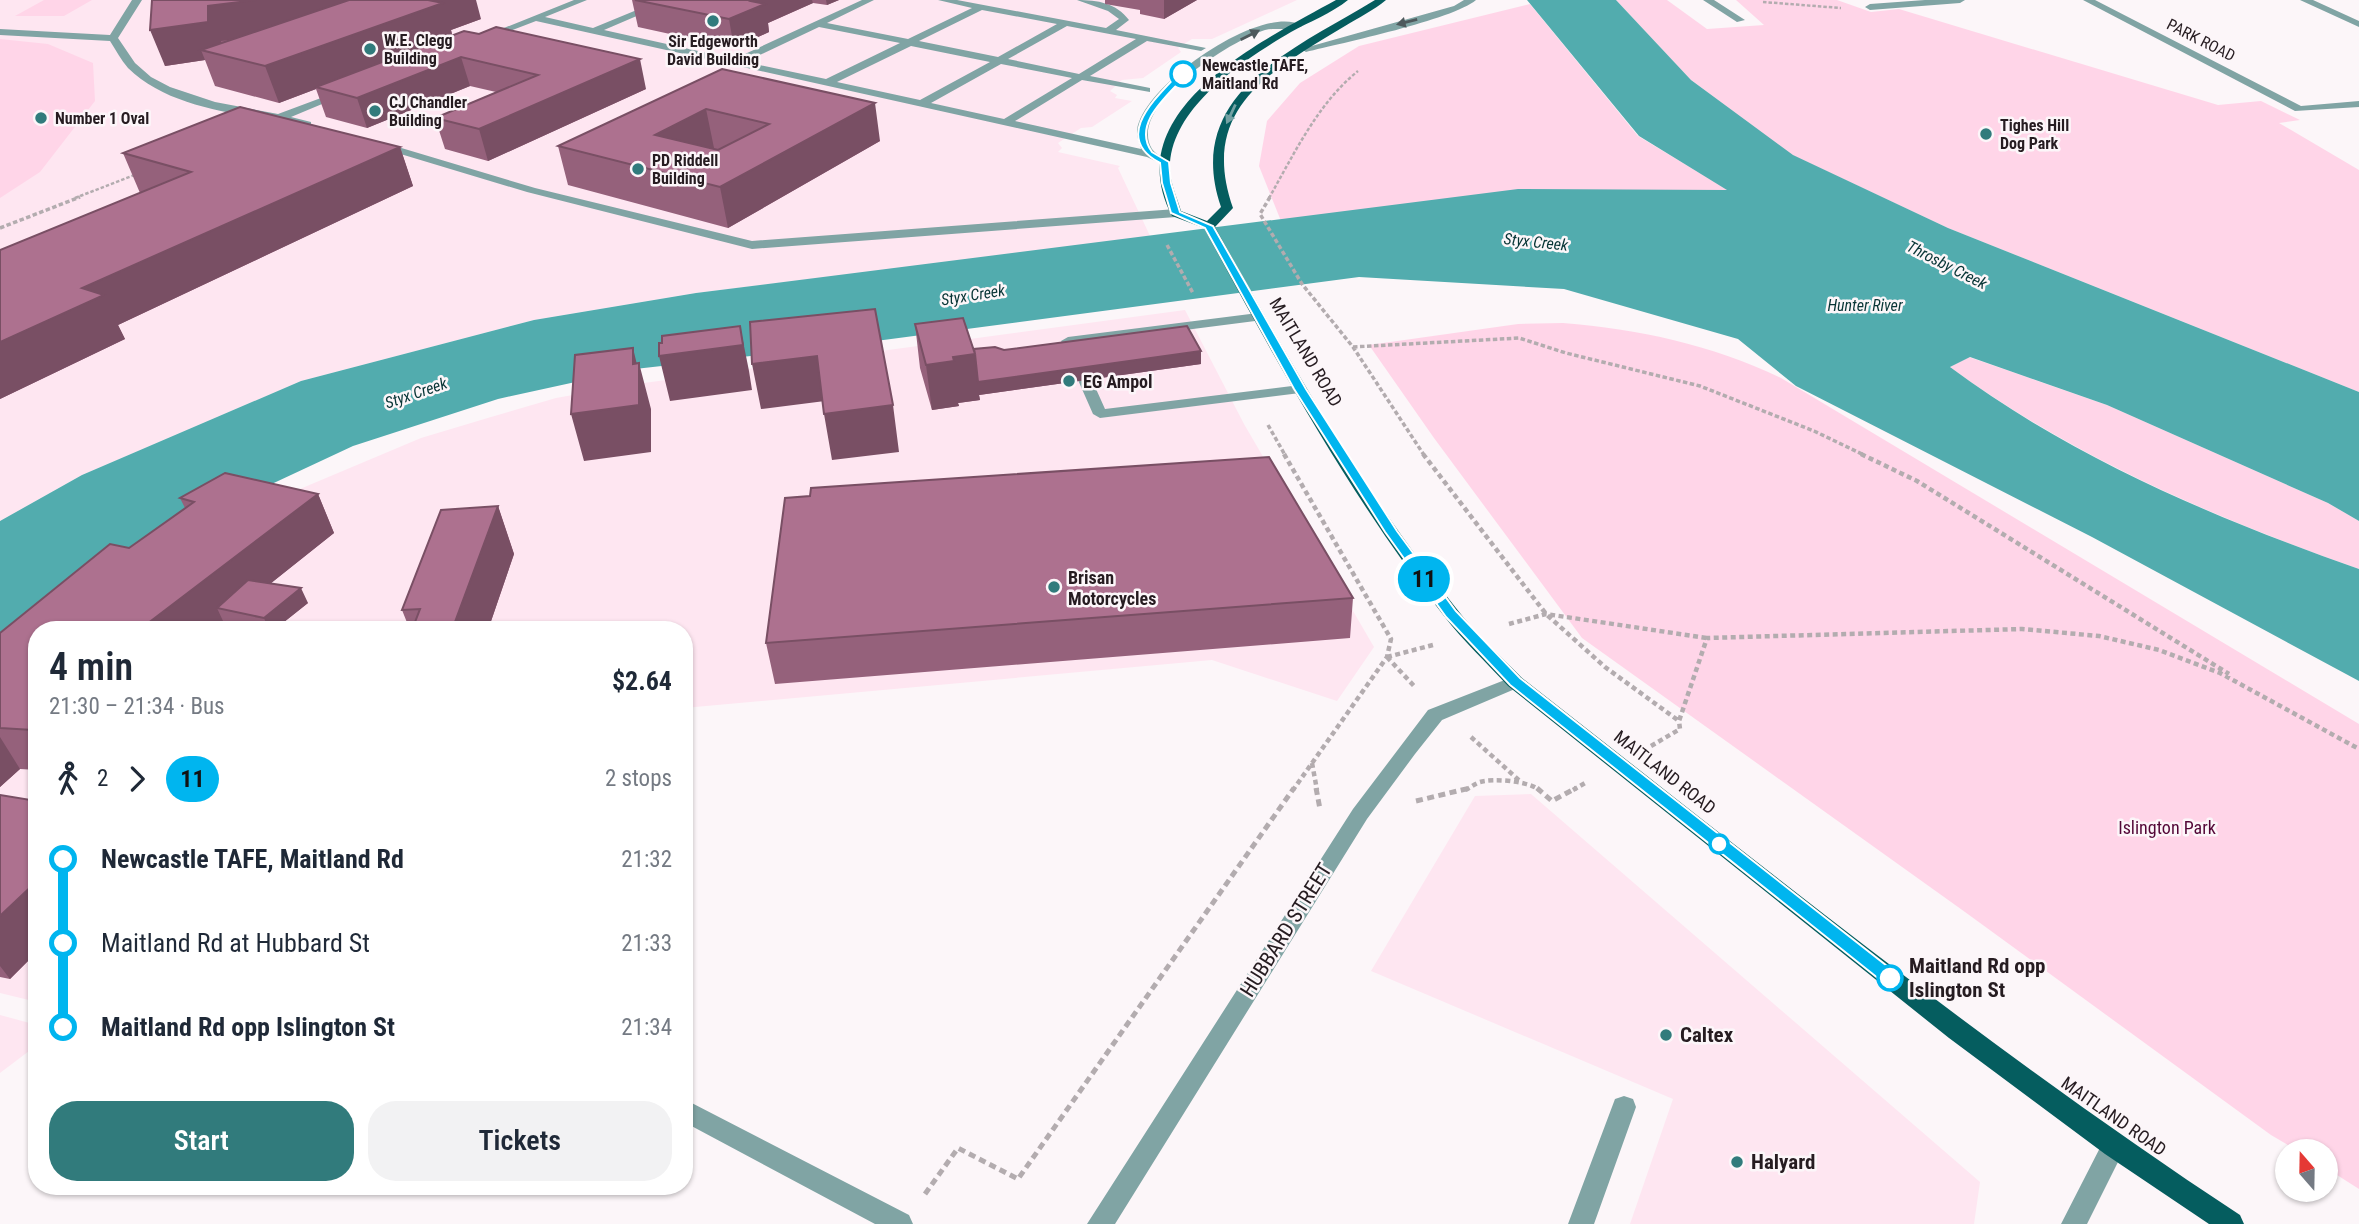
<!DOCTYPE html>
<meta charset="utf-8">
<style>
body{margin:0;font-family:"Roboto Condensed",sans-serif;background:#f2f2f3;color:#1f2937;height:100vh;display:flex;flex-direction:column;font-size:26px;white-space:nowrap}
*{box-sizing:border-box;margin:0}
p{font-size:23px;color:#747a83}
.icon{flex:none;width:38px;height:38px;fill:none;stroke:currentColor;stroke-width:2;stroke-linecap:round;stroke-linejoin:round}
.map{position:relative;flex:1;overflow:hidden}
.drawer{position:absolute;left:28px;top:621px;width:665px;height:574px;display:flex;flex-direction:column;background:#fff;border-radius:28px;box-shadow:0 2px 5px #0004}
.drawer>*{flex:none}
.badge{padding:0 14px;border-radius:23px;font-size:24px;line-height:46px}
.needle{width:46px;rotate:340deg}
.tools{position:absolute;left:2275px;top:1139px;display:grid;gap:14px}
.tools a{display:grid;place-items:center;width:63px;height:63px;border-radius:50%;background:#fff;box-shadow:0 2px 5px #0004;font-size:35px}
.map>.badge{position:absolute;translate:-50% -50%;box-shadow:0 0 0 4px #fff}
.legs{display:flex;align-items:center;gap:10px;height:77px;padding:0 21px;font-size:23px}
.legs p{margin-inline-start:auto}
.summary{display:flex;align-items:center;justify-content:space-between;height:119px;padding:0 21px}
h1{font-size:38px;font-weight:600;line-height:52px}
.primary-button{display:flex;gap:14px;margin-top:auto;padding:14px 21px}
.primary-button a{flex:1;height:80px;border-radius:28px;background:#317b7c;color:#fff;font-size:28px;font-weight:600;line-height:80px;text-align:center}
.primary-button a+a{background:#f2f2f3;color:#1f2937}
ul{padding:0 21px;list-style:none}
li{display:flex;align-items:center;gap:24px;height:84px;font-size:26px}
li i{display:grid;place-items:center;width:10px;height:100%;margin:0 9px;background:currentColor}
li i::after{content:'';width:18px;height:18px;margin:-9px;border:5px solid;border-radius:50%;background:#fff}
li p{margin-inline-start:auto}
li:first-child i{background:linear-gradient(#0000 50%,currentColor 0)}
li:last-child i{background:linear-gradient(currentColor 50%,#0000 0)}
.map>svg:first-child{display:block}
.built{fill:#fee6f1}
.green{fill:#ffd5e8}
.water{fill:#52acae}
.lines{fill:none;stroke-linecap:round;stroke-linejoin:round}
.path-far3{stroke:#b3acaf;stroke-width:2.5;stroke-dasharray:3.5 2;stroke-linecap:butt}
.path-far2{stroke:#b3acaf;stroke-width:3.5;stroke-dasharray:4.5 2.5;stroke-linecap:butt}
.path-far1{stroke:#b3acaf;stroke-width:4.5;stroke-dasharray:5 3.5;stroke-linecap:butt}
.path{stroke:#b3acaf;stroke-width:5;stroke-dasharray:7 4.5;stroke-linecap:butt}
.minor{fill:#80a4a4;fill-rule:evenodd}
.major{fill:#055d5f;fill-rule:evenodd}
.wall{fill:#95617b}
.shaded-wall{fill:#794f64}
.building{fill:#ad718f;stroke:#794f64;stroke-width:2;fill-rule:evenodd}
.oneway{fill:#4e595c}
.oneway2{fill:#74a2a4}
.line-1{fill:#00b5ef;stroke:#fff;stroke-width:2}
.poi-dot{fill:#317b7c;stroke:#fcf6f9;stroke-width:2.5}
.stop-1-dot{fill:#fff;stroke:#00b5ef;stroke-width:3.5}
.labels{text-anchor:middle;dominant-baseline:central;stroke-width:5;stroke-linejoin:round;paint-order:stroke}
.far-poi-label{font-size:16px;font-weight:bold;fill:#261c21;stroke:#fcf6f9;text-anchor:start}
.far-street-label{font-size:16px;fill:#261c21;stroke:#fcf6f9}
.far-stop-label{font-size:16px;font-weight:bold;fill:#261c21;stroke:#fcf6f9;text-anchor:start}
.far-water-label{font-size:16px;font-style:italic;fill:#083536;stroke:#fcf6f9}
.street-label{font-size:18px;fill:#261c21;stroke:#fcf6f9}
.poi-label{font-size:18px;font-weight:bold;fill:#261c21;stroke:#fcf6f9;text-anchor:start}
.park-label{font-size:18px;fill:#530737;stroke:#fcf6f9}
.near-street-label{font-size:21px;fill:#261c21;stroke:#fcf6f9}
.near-stop-label{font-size:21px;font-weight:bold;fill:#261c21;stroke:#fcf6f9;text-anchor:start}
.near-poi-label{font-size:21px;font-weight:bold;fill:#261c21;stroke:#fcf6f9;text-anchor:start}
</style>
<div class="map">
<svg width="2359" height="1224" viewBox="0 0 2359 1224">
<rect width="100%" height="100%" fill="#fcf6f9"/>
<path class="built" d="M0,0H1297L1212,39H1192L1178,48L1181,52L1143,78L1122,80L1110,91L1117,95L1115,98L1132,101L1092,127L1081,128L1058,143L1062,148L1058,152L1120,166L1118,168L1151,238L696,293L534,320L301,381L82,475L0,521Z
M1185,310L1244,424L1374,647L1337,701L1212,660L684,708V630H70L269,502L421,438L491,417L556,398L629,385Z
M37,656V1002L0,993V686Z
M1531,794L1980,1182L1974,1224H1630L1673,1099L1371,971L1475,796Z
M0,1015L37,1025V1045L0,1073Z"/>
<path class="green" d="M44,0H92L64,16H15Z
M1616,0H1667L1707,29L1764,25L1736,0H1837L1871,12L1899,9L2218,105L2261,101L2300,120L2279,123L2359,170V392L1948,228L1792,155L1691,80Z
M1530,4L1638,136L1728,190H1518L1281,221L1259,166L1267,121L1300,83L1359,46Z
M0,39L48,44L93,63L95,101L40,172L0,198Z
M1563,323C1639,329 1712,345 1781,378L2359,724V1189L2326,1168V1152L2298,1151L2271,1135L1965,912L1582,638L1434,438L1369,345L1518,324Z
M1969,357L2107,405L2328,503L2359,521V569C2217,519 2072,457 1950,367Z"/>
<path class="water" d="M1527,0H1616L1691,80L1793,155L1948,228L2359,392V521L2328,503L2107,405L1970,357L1950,367C2072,458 2217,519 2359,569V681L2092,537L1796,386L1738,339L1564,289L1359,277L838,346L635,369L498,399L353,446L175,529L0,659V521L82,475L301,381L534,320L696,293L1518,189L1727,190L1639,136Z"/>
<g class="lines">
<path class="path-far3" d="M1763,2L1841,8
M75,198L137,174
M1269,198C1294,154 1318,103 1358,71"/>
<path class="path-far2" d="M1270,197L1260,214L1302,284L1353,347L1424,455
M0,228L80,197
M1167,245L1193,293
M1353,347L1519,338L1566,353L1700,386L1814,431L1864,455
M1268,425L1285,455"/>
<path class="path-far1" d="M1284,454L1391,639L1387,657L1293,790
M1423,454L1546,614L1605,667L1679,721
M1861,454L1917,481L2229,674
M1509,624L1546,614L1707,638
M1387,657L1433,645
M1387,657L1415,687
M1471,737L1521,782
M1651,746L1680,729L1679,721L1707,638L2022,629L2099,636L2159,650L2220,673L2359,749
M1312,763L1317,790
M1465,790C1470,788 1474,784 1480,782C1493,778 1529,781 1539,790
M1573,790L1585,783"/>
<path class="path" d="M1316,788L1320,809
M1537,788L1552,801L1576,788
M1416,801L1470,788
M925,1194L958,1148L1018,1179L1294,788"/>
<path class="minor" d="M132,0H142L118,38L135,63L151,77L170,87L215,102L278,114L337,92L346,94L291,117L311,122V126L307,127C249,114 173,112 128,68C121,60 116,50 110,41L0,35V29L110,35Z
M574,0H587L545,17L593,28L661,0H674L604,30L734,59L862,0H874L827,23L908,39L972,8L938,0H957L1106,28L1119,19L1108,11L1077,0C1098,0 1116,3 1129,20L1116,30L1206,48L1201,51L1147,41L1090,76L1150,88V92L1082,80L1015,121L1141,149C1140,144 1137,138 1137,133C1137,89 1263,1 1302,26C1292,32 1277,27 1265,30C1232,40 1126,106 1152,149C1156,155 1165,158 1170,162L1164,165L1147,157L536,21L487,40L479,38ZM982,10L1057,24L998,57L919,41ZM1067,26L1136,39L1079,74L1008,59ZM819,27L900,43L826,79L745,62ZM911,46L990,62L920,100L837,82ZM1001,64L1072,78L1004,119L931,103Z
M1464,0H1476C1452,20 1342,43 1306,52L1301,49L1454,6Z
M1703,0H1714L1745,20L1737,22Z
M1925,0H1965L1960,3L1870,10L1865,7L1870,4Z
M2083,0H2095L2301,106L2359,101V107L2295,111Z
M2300,0H2313L2359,21V27Z
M378,141L535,188L752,241L1176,209L1182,213L1176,217L752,249L527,192L374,146V142Z
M1258,313L1263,314V320L1076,344L1081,354L1074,358L1069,357L1061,341L1068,337Z
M1085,376L1092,380L1105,409L1300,385L1307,389L1300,393L1100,418L1093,414L1078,380Z
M1515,676L1522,678L1524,682L1522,686L1442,720L1415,754L1367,819L1115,1224H1087L1353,809L1428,710Z
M1624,1096L1633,1099L1636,1107L1594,1224H1568L1612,1107L1615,1099Z
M684,1099L909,1215L913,1224H875L684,1122Z
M2114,1135L2123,1138L2126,1146L2087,1224H2061L2105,1138Z"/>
<path class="major" d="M1336,0H1348C1332,13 1309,22 1291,32C1245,59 1169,108 1170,169C1170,183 1177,197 1181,211L1207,221L1221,207C1182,93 1295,49 1375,0H1386C1374,10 1358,18 1345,26C1271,71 1198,108 1233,208L1215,227C1288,358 1362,491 1456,608C1475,633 1500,655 1522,678C1758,862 1990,1051 2240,1215L2244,1224H2209L2105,1154L1949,1038L1508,686C1487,663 1463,641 1444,616C1350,497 1276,361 1204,228L1172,216C1116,110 1264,40 1336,0Z"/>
</g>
<path class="wall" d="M152,0L481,19L451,30L452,35L646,89L488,161L445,149L435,118L496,92L470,86L367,128L326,117L316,89L279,103L215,86L205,60L165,66Z
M632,0H839L827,5L813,3L768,23L769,32L734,48L638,27Z
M1105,0H1197L1164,19L1140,14V10L1105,4Z
M722,69L880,141L728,228L568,185L558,146Z
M400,147L413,186L118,325L125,339L0,399V250L140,193L123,153Z
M915,324L974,349L1004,350L1201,364L979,395L980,400L958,403L959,406L932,410L920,368Z
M318,494L334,533L271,583L308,603L274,630H258L224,622L223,621L212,630H37V770L20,769L0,787V633L129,548L185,508L180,498Z
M498,506L514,554L488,630H410L402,610Z
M1353,598L1350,638L775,684L766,643Z
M0,795L37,801V952L10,979L0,977Z"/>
<path class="shaded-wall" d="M256,0H389L394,17L221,41L222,55L201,50L205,60L165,66L150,30L208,6Z
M424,0H476L481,19L451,30L453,38L316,87V89L279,103L265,66Z
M753,0H812L813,3L768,23L769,32L734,48L729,19Z
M826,0H839L827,5Z
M1164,0H1197L1164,19Z
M461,57L470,86L367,128L357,98Z
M640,59L646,89L488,161L479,129Z
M875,103L880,141L728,228L720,187Z
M706,109L714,148L665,173L655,135Z
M400,147L413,186L118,325L125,339L0,399V342L82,288Z
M740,326L749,371L752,390L670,401L659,356Z
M633,348L639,373V363L651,409V452L584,461L571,414L633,364Z
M1201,351V364L979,395L980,400L958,403L959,406L932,410L926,365L953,357L975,354Z
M817,356L825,401L761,409L752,364Z
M893,405L899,452L832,460L824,414Z
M318,494L334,533L235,612L217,608L223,621L212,630H139Z
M498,506L514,554L488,630H452Z
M301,588L308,603L274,630H269L264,618Z
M0,737L20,769L0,787Z
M37,881V952L10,979L0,966V916Z"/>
<path class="building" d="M152,0H256L208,6V22L150,30Z
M349,0H428L443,3L265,66L201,50Z
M635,0H753L751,1L765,4L729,19Z
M496,27L640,59L479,129L435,118L538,75L461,57L357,98L316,87L464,31L479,34Z
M722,69L875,103L720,187L558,146ZM706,109L769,124L718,150L655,135Z
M240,107L400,147L82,288L104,295L0,342V250L191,172L123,153Z
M875,309L893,405L824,414L817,356L752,364L750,322Z
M963,318L975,354L953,357L954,361L926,365L915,324Z
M740,326L743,345L659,356V343H662V336Z
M1187,326L1201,351L978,382L975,354L974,349L995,347L1004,350Z
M633,348V364L639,363V405L571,414L575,355Z
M1269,457L1353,598L766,643L785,498L810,496L811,488Z
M225,473L318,494L139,630H37V728L33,730L0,728V633L110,544L129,548L194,502L180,498Z
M498,506L452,630H412L420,609L402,610L441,510Z
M248,580L301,588L264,618L217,608Z
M0,795L37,801V881L0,916Z"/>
<defs><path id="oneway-solid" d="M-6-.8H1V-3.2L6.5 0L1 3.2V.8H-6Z" transform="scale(1.75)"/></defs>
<g class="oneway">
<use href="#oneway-solid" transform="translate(1407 22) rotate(166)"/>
<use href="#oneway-solid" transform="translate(1250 35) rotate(-27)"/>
</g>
<use class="oneway2" href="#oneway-solid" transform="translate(1231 114) rotate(115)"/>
<path class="line-1" d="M1180,72L1187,74C1170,94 1131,123 1152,152L1169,162L1171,183L1180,212L1213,226L1306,389L1397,531L1456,611L1520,678L1896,973L1899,978L1896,983H1884L1510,685L1446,617L1385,532L1294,389L1205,228L1171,213L1162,183L1160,163C1111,137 1156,98 1180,72Z"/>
<g class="poi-dot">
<circle cx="713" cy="21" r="7"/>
<circle cx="370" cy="49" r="7"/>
<circle cx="375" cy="111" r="7"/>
<circle cx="41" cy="118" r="7"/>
<circle cx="1986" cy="134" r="7"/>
<circle cx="638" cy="169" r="7"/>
<circle cx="1069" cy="381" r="7"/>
<circle cx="1054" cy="587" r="7"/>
<circle cx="1666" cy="1035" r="7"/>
<circle cx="1737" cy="1162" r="7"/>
</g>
<g class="stop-1-dot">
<circle cx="1183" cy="74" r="12"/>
<circle cx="1719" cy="844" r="9"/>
<circle cx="1890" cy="978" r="12"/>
</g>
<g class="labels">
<g class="far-poi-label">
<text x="384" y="40">W.E. Clegg<tspan x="384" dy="18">Building</tspan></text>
<text x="713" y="41" text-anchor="middle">Sir Edgeworth<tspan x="713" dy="18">David Building</tspan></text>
<text x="389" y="102">CJ Chandler<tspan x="389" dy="18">Building</tspan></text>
<text x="55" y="118">Number 1 Oval</text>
<text x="2000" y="125">Tighes Hill<tspan x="2000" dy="18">Dog Park</tspan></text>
<text x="652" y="160">PD Riddell<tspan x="652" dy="18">Building</tspan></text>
</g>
<g class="far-street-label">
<text transform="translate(2201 40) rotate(27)">PARK ROAD</text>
</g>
<g class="far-stop-label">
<text x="1202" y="65">Newcastle TAFE,<tspan x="1202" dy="18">Maitland Rd</tspan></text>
</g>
<g class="far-water-label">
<text transform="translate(1536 242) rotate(6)">Styx Creek</text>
<text transform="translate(1947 265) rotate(27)">Throsby Creek</text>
<text transform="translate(973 295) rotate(-9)">Styx Creek</text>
<text x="1865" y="305">Hunter River</text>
<text transform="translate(416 393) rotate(-19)">Styx Creek</text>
</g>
<g class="street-label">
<text transform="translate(1306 352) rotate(59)">MAITLAND ROAD</text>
<text transform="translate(1665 772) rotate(38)">MAITLAND ROAD</text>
<text transform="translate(2114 1116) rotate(35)">MAITLAND ROAD</text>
</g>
<g class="poi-label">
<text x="1083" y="381">EG Ampol</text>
<text x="1068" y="577">Brisan<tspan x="1068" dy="21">Motorcycles</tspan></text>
</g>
<g class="park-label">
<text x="2167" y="827">Islington Park</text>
</g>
<g class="near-street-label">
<text transform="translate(1286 930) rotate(-58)">HUBBARD STREET</text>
</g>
<g class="near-stop-label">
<text x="1909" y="966">Maitland Rd opp<tspan x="1909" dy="24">Islington St</tspan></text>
</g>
<g class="near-poi-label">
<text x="1680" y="1035">Caltex</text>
<text x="1751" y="1162">Halyard</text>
</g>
</g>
</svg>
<div class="tools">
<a><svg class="needle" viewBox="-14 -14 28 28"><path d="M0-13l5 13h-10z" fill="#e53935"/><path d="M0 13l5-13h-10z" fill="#747a83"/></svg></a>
</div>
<b class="badge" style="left:1424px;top:579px;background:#00b5ef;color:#111">11</b>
<section class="drawer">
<div class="summary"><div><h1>4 min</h1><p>21:30 – 21:34 · Bus</p></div><b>$2.64</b></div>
<div class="legs"><svg class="icon" aria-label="walk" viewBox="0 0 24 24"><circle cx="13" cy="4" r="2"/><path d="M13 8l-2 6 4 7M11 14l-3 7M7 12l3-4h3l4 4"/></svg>2<svg class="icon" aria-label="forward" viewBox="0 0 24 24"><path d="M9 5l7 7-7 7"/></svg><b class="badge" style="background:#00b5ef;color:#111">11</b><p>2 stops</p></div>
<ul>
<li><i style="color:#00b5ef"></i><b>Newcastle TAFE, Maitland Rd</b><p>21:32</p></li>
<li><i style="color:#00b5ef"></i><span>Maitland Rd at Hubbard St</span><p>21:33</p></li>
<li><i style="color:#00b5ef"></i><b>Maitland Rd opp Islington St</b><p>21:34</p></li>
</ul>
<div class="primary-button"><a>Start</a><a>Tickets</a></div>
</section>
</div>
